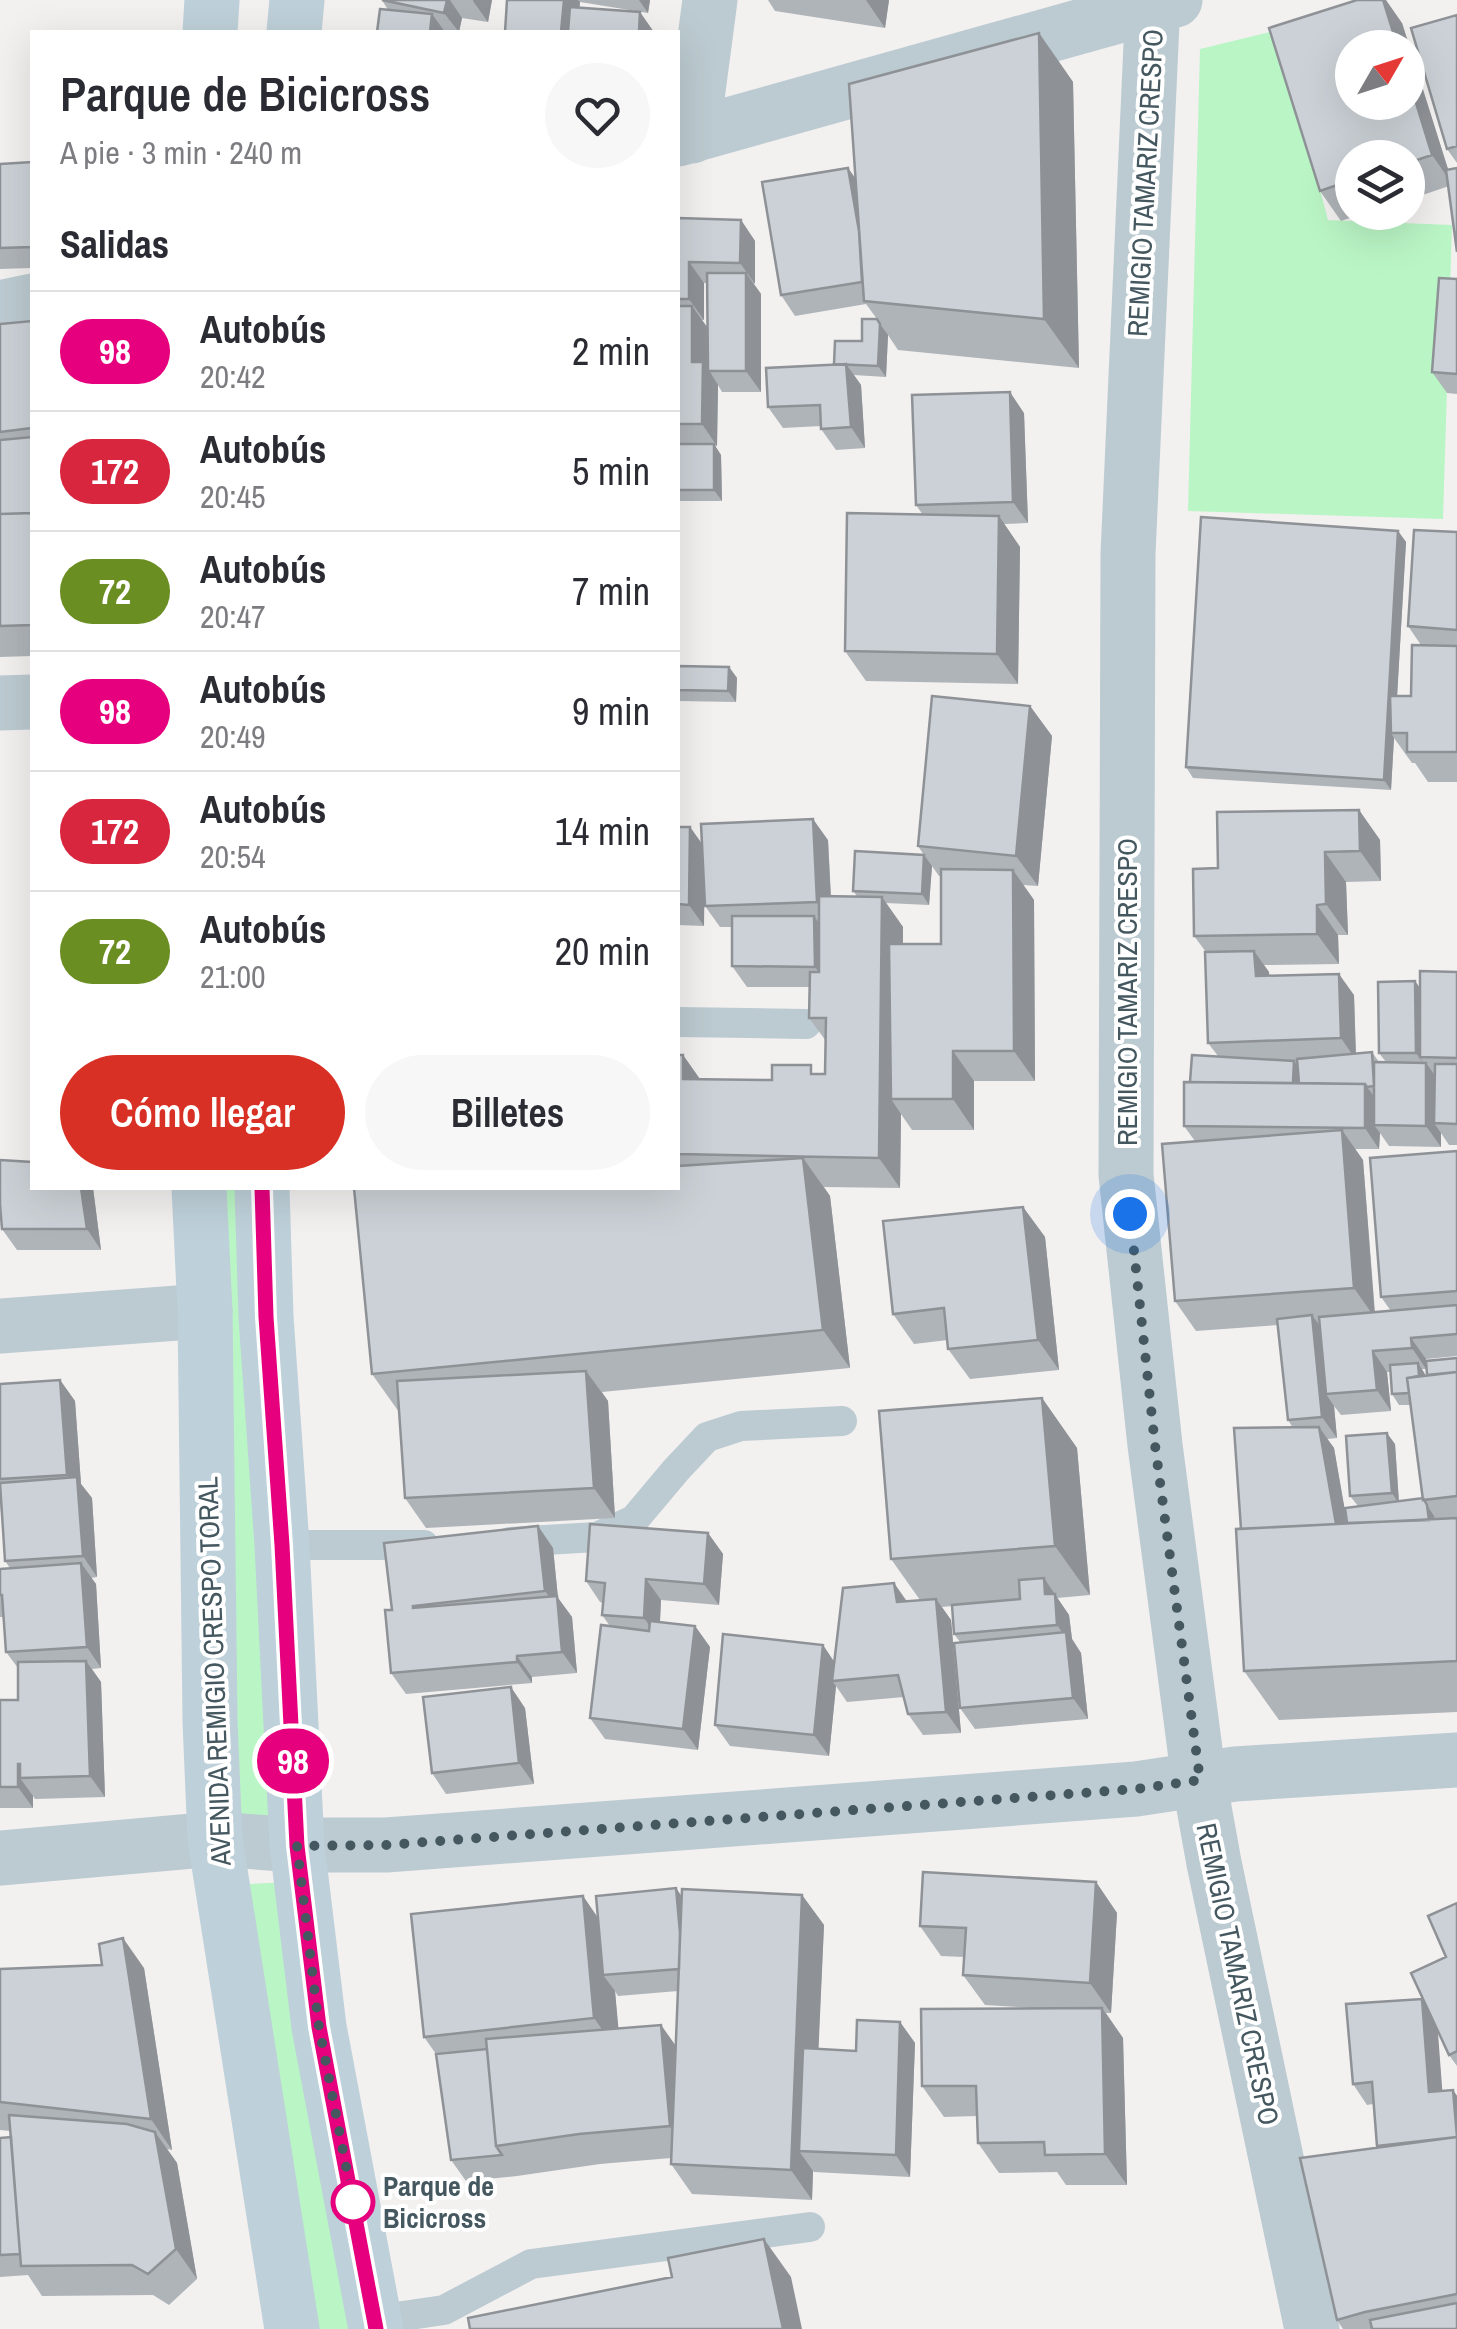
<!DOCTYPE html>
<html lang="es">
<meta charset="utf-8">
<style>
body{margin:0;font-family:"Archivo Narrow",sans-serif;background:#f7f7f7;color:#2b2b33;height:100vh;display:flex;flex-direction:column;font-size:38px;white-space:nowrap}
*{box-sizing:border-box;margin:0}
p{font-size:32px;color:#7c7c81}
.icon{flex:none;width:55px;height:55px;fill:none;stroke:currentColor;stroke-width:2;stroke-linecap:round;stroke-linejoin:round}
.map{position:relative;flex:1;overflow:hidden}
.details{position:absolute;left:30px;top:30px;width:650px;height:1160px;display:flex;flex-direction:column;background:#fff;border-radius:0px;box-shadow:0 10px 40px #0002}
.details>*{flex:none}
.badge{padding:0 20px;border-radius:32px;font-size:35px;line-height:65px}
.needle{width:65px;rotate:51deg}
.controls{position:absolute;left:1335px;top:30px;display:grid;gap:20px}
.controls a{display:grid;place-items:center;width:90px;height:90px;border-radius:50%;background:#fff;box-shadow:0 10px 40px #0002;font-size:50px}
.you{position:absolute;width:50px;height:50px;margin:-25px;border:8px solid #fff;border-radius:50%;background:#1a73e8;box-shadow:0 0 0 15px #1a73e833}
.map>.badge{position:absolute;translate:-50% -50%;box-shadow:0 0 0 5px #fff}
h2{padding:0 30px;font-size:38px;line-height:90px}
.round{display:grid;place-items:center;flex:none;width:105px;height:105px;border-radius:52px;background:#f7f7f7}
.overview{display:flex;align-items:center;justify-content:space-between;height:170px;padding:0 30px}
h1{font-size:48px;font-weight:600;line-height:75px}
.cta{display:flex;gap:20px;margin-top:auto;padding:20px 30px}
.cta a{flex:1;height:115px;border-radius:60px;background:#d93025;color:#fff;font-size:40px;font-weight:600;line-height:115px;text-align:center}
.cta a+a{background:#f7f7f7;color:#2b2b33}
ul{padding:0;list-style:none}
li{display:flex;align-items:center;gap:30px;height:120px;padding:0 30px;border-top:2px solid #e1e1e2}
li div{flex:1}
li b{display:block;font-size:38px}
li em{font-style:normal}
li .badge{min-width:110px;font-weight:700;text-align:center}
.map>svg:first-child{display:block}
.green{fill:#baf5c5}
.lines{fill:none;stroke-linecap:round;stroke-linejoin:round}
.service{stroke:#bccbd1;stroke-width:30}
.minor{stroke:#bccbd1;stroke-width:55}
.tertiary{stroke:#bccbd1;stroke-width:55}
.secondary{stroke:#bed0d9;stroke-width:55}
.wall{fill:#afb4b8;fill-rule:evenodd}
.shaded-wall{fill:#8e9296}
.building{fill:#cbd1d6;stroke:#8e9296;stroke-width:2.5}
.line-casing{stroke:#fff;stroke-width:22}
.line{stroke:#e6007e;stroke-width:15}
.walk{stroke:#455860;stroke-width:10;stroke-dasharray:0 18}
.stop-dot{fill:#fff;stroke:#e6007e;stroke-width:5}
.labels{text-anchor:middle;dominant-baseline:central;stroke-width:8;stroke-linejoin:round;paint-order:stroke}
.street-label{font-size:28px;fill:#455860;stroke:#fff}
.stop-label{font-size:28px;font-weight:bold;fill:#455860;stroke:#fff;text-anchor:start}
</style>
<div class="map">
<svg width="1457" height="2329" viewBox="0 0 1457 2329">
<rect width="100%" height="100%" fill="#f3f0f0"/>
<path class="green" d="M1278,30L1328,220L1452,225L1443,519L1188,511L1200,49Z
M206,1188H261L280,1832L228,1822Z
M288,1882L368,2329H300L229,1885Z"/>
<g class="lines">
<path class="service" d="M678,1022L806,1024
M510,1542L597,1537L634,1520L676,1470L707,1437L741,1426L842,1421
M282,1545H424
M375,2320L444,2310L531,2264L810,2227"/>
<path class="minor" d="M1153,0L1128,554L1126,1175L1155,1445L1199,1780L1214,1863L1312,2329
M692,136L710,0
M678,139L1175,0
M0,308L32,301
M0,703L32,702
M0,1326L205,1311
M297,1845H386L1136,1789L1235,1774L1457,1760"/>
<path class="tertiary" d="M0,1858L215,1839L297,1845"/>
<path class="secondary" d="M210,32L212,0
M294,32L297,0
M199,1188L205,1311L210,1721L215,1839L292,2329
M262,1188L266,1317L282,1545L297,1845L319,2027L376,2329"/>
</g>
<path class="wall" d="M382,0H492L488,22L462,18L459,32L444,31L445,32H377L388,10Z
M507,0H650L648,13L580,2L579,7Z
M768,0H889L885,28L775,11Z
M1457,15V163L1447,149Z
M1402,23L1448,169L1449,186L1408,200V158H1352V212H1367L1341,221L1320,191Z
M1039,33L1073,82L1079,368L898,350L888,335L886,377L854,375L861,385L865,448L836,450L821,429V426L783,428L768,407L835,364L862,341L877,319L866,304L795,316L781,295L848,168L855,178Z
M32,162V268L0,269V164Z
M678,218L741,220L755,241L754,284L761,294V392H722L718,385L717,446H715L721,455L722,501H678ZM704,283H707L708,369L707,327L702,320H704Z
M1457,279V394L1447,393L1432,372Z
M32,321V656L0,657V324Z
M1024,413L1028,523L1004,524L1020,547L1018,684L866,681L845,651L923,515L916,505Z
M1398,531L1406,542L1397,696H1411L1421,645L1408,626L1457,532V782H1428L1415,763H1412L1394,738L1391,790L1193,778L1186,767Z
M678,666L729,667L737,678L736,702L678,701Z
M1030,706L1052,736L1038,886L1023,885L1034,900L1035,1081H974V1130H912L901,1114L900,1188L824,1187L830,1196L850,1368L602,1392L608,1401L615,1518L426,1528L405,1498L399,1412L372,1374L678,1188V1055H683L700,1079L772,1080L825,1074L826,1041L809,1018L810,987H747L732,966V927H720L705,906L704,896V926L678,925V827H690L702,844L828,840L831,896H857L853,891L924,855L918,846ZM932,866L939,876H941V944H903V927L886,903L929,905Z
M1359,810L1380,840L1381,881L1346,882L1348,935H1338L1339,964L1264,965L1269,972V976L1354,995L1356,1053L1372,1052L1379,1062H1386L1379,1053L1420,988L1457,972V1145H1449L1441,1133V1147L1389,1146L1380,1133L1379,1149H1355L1363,1160L1375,1312L1391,1311L1381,1297L1457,1151V1356L1426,1359V1369H1422L1425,1376L1457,1358V1712L1279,1720L1244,1671L1241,1529L1293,1428L1288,1420L1278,1325L1196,1331L1175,1301L1195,1141L1184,1126L1190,1082L1218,1056L1208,1043L1206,952L1194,936L1218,868ZM1387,1372H1391L1392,1394L1399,1405H1411L1423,1498L1399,1501L1395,1444L1350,1496L1358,1506L1346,1518L1334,1448L1327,1439L1337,1438L1334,1406L1341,1415L1391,1411Z
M32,1188H93L101,1250H17L2,1229Z
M1023,1207L1045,1237L1059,1370L970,1379L948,1349V1340L914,1344L893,1314Z
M60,1380L75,1401L81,1484L92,1498L97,1577L91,1578L96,1584L101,1668L92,1669L101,1682L105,1797L35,1799L33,1796V1808H0V1700H18V1668L6,1652L4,1617H0V1569L10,1568L5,1561L0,1501V1384Z
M1042,1398L1077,1448L1090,1595L1057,1598L1069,1615L1072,1639L1081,1653L1088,1719L975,1729L960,1708V1642L954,1634L952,1606L942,1607L951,1620L961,1733L923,1735L908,1714L904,1697L847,1702L836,1686L829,1756L730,1746L715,1725L823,1645L834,1662L894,1583L907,1601L920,1600L891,1559Z
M538,1526L553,1548L558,1598L572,1617L577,1673L532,1677V1683L406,1694L391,1673L392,1610Z
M708,1533L723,1554L719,1605L661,1600L660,1622L695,1626L710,1647L698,1750L605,1739L590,1718L610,1626L602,1615L603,1603L600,1602L586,1581Z
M525,1708L534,1784L446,1794L432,1773Z
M1096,1882L1117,1913L1111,2013H1106L1123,2038L1127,2185H1066L1057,2172L999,2173L978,2143L977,2116L944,2117L922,2086L1033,2008L985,2005L963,1975L964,1957L941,1956L920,1926Z
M676,1888L682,1897L802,1895L824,1925L818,2049L856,2051L900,2022L915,2043L910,2177L814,2172L813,2171L812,2200L692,2194L671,2164V2158L600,2164L517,2176L466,2181L451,2160L436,2054L424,2037L583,1896L598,1918ZM615,1991L618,1996L678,1991L676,2046L661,2025L618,2028Z
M1457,1903V2066L1449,2055L1437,2029L1442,2091L1453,2090L1457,2096V2329H1343L1337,2320L1378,2148L1373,2104L1367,2105L1353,2084L1422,1999L1427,2006L1446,1957Z
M144,1968L172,2150L167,2149L177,2163L197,2279L169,2305L153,2295L42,2296L28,2275L0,2277V2138L11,2137L10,2131L0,2130V1969Z"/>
<path class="shaded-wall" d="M447,0H450L462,18L459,32L444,13Z
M473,0H492L488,22L473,1Z
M564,0H578L580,2L578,32H561Z
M639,0H650L648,13Z
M866,0H889L885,28Z
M1383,0H1386L1402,23L1453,185L1432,155L1408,77V48H1398Z
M640,12L654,32H639Z
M432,14L445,32H430Z
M1039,33L1073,82L1079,368L1044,319Z
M848,168L863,189L867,281Z
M741,220L755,241V284L740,263Z
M689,262L704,283V320L689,299Z
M746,273L761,294V392L746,371Z
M692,306L707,327V367L718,385L717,446L702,424L692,362Z
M880,324L888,335L886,377L878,366Z
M846,364L861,385L865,448L851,427Z
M1010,392L1024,413L1028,523L1013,502Z
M714,444L721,455L722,501L714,490Z
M999,516L1020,547L1018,684L997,654Z
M1398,531L1406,542L1395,733H1391L1394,738L1391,790L1384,780Z
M729,667L737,678L736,702L728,691Z
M1030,706L1052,736L1038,886L1016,856Z
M1359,810L1380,840L1381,881L1360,851Z
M813,819L828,840L832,923L817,902Z
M690,827L705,848L704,926L689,905Z
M1325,852L1346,882L1348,935L1326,904Z
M924,855L932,866L929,905L922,894Z
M1013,870L1034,900L1035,1081L1014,1051Z
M882,897L903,927L901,1099H891L901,1114L900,1188L879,1158Z
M1317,905L1338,935L1339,964L1317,934Z
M814,916L829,937L830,988L815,967Z
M1254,951L1269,972L1270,997L1256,976Z
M1339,974L1354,995L1356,1060L1341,1038Z
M1415,981L1423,992L1420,1057L1424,1064L1416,1053Z
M953,1051L974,1081V1130L953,1099Z
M683,1055L704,1085L683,1079Z
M1294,1061L1302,1072L1300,1099L1292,1089Z
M1426,1063L1441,1084L1434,1123L1441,1133V1147L1426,1126Z
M1365,1084L1380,1105L1374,1125L1380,1133L1379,1149L1365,1128Z
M1342,1130L1363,1160L1375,1318L1354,1288Z
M803,1158L830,1196L850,1368L823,1330Z
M81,1188H93L101,1250L87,1229Z
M1023,1207L1045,1237L1059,1370L1038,1340Z
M1312,1315L1327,1336L1326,1394L1334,1406L1337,1438L1322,1417Z
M1411,1338L1426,1359V1369L1412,1348Z
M1373,1351L1387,1372L1391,1411L1377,1390Z
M1418,1363L1425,1374L1427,1404L1420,1393Z
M586,1371L608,1401L615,1518L594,1488Z
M60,1380L75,1401L81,1484L92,1498L97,1577L83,1556L78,1490L67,1475Z
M1042,1398L1077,1448L1090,1595L1055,1546Z
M1319,1427L1334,1448L1351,1545L1336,1524Z
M1387,1433L1395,1444L1399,1504L1392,1493Z
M1427,1505L1434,1516L1437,1533L1429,1522Z
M538,1526L553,1548L558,1598L572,1617L577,1673L562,1652L558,1609L545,1591Z
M708,1533L723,1554L719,1605L704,1584Z
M81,1563L96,1584L101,1668L87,1647Z
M1044,1578L1069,1615L1072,1639L1081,1653L1088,1719L1073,1698L1067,1639L1057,1625L1045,1594Z
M646,1579L661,1600L659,1639L644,1618Z
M894,1583L908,1604L897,1602Z
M936,1599L951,1620L961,1733L946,1712Z
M695,1626L710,1647L698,1750L683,1729Z
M823,1645L837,1666L832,1681L836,1686L829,1756L814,1735Z
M517,1656L532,1677V1683L517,1662Z
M86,1661L101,1682L105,1797L90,1776Z
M511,1687L525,1708L534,1784L519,1763Z
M18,1764L27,1778H20L33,1796V1808L18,1787Z
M1096,1882L1117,1913L1111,2013L1090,1983Z
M676,1888L690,1909L684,1968Z
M802,1895L824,1925L814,2152L799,2151L813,2171L812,2200L791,2170Z
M583,1896L609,1934L603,1975L615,1991L621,2056L594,2018Z
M123,1938L144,1968L172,2150L151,2119Z
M1422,1999L1437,2020L1444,2113L1429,2092Z
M1102,2008L1123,2038L1127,2185L1105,2154Z
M900,2022L915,2043L910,2177L896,2155Z
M661,2025L682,2055L691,2157L670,2126Z
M1453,2090L1457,2096V2140Z
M155,2132L177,2163L197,2279L176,2249Z
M764,2239L791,2277L802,2329H783Z"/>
<path class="building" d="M382,0H447L444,13Z
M507,0H564L561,32H505Z
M1357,0H1383L1398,48H1352V102H1408V77L1432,155L1408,163V158H1352V180L1320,191L1269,28Z
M570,7L640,12L639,32H568Z
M380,9L432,14L430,32H377Z
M1457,15V146L1447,149L1411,28Z
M1039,33L1044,319L864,301L849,84Z
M32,162V247L0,248V164Z
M848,168L859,231L862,282L781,295L762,182Z
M1457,168V252L1446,170Z
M678,218L741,220L740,263L689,262V299H678Z
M707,273H746V371H708Z
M1439,278L1457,279V374L1432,372Z
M678,306H692V362H703L702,424H678Z
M862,319H877L880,324L878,366L834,364L835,341H862Z
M32,321V428L0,432V324Z
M846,364L851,427L821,429L820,405L768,407L766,368Z
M1010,392L1013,502L916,505L912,395Z
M32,437V513L0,514V440Z
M678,444H714V490H678Z
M32,513V625L0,626V514Z
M847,513L999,516L997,654L845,651Z
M1201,517L1398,531L1384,780L1186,767Z
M1414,530L1457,532V630L1408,626Z
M1412,645L1457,646V752H1407V733H1391L1390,696H1411Z
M678,666L729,667L728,691L678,690Z
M932,696L1030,706L1016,856L918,846Z
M1359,810L1360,851L1325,852L1326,904L1317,905V934L1194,936L1193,869L1218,868L1217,812Z
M813,819L817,902L705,906L701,824Z
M678,827H690L689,905L678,904Z
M855,851L924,855L922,894L853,891Z
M941,869L1013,870L1014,1051H953V1099H891L889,944H941Z
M819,896L882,897L879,1158L678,1154V1055H683V1079L772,1080V1065H811V1074H825L826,1018H809L810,972H819Z
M732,916H814L815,967L732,966Z
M1254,951L1256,976L1339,974L1341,1038L1208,1043L1205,952Z
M1420,971L1457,972V1058L1420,1057Z
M1415,981L1416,1053H1379L1378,982Z
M1372,1052L1374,1086L1367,1087L1365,1084L1299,1083L1297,1059Z
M1192,1055L1294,1061L1293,1083L1190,1082Z
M1374,1062L1426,1063V1126L1374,1125Z
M1435,1064H1457V1124L1434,1123Z
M1184,1082L1365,1084V1128L1184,1126Z
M1342,1130L1354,1288L1175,1301L1162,1144Z
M1457,1151V1291L1381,1297L1370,1158Z
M803,1158L823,1330L372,1374L354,1188H678V1166Z
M0,1160L32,1162V1188H81L87,1229H2L0,1204Z
M1023,1207L1038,1340L948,1349L944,1308L893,1314L883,1221Z
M1457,1305V1334L1411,1338L1412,1348L1373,1351L1377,1390L1326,1394L1319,1317Z
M1312,1315L1322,1417L1288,1420L1277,1319Z
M1457,1358V1372L1427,1375L1426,1361Z
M1418,1363L1419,1376L1407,1378L1409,1393L1392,1394L1390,1365Z
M586,1371L594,1488L405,1498L397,1381Z
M1457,1372V1496L1423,1500L1407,1378Z
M60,1380L67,1475L0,1479V1384Z
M1042,1398L1055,1546L891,1559L879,1411Z
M1319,1427L1336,1524L1241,1529L1234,1428Z
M1387,1433L1392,1493L1350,1496L1346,1436Z
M77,1477L83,1556L5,1561L0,1483Z
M1423,1498L1427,1505L1429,1520L1347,1523L1345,1508Z
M1457,1518V1661L1244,1671L1236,1529Z
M590,1524L708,1533L704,1584L646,1579L644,1618L602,1615L605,1583L586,1581Z
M538,1526L545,1591L413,1606V1608L557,1596L562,1652L517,1656V1662L391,1673L385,1610H392L384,1543Z
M81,1563L87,1647L6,1652L2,1595H0V1569Z
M1044,1578L1045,1594H1055L1057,1625L954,1634L952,1605L1020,1599L1019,1580Z
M894,1583L897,1602L936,1599L946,1712L908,1714L898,1675L832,1681L843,1588Z
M650,1621L695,1626L683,1729L590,1718L601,1625L649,1631Z
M1066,1632L1073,1698L960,1708L954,1643Z
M723,1634L823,1645L814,1735L715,1725Z
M86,1661L90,1776L20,1778V1764H18V1787H0V1700H18V1662Z
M511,1687L519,1763L432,1773L423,1697Z
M923,1872L1096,1882L1090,1983L963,1975L966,1928L920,1926Z
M676,1888L680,1933L679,1969L603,1975L596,1896Z
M682,1889L802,1895L791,2170L671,2164Z
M583,1896L594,2018L424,2037L411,1914Z
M1457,1903V2051L1449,2055L1411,1973L1446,1957L1428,1916Z
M123,1938L151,2119L0,2102V1969L102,1965L99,1944Z
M1422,1999L1429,2092L1453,2090L1457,2137L1377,2146L1372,2082L1353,2084L1346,2004Z
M1102,2008L1105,2154L1045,2155L1044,2142L978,2143L976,2086H922L921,2009Z
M857,2020L900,2022L896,2155L799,2151L803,2048L856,2051Z
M661,2025L670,2126L579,2134L496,2146L486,2039Z
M487,2049L496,2146L502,2155L451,2160L436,2054Z
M9,2115L127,2124L155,2132L176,2249L148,2274L132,2265L21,2266Z
M11,2137L20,2254L0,2255V2138Z
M1457,2137V2294L1365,2312L1337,2320L1300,2158Z
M764,2239L783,2329H470L468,2318L672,2277L668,2258Z
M1457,2303V2329H1372L1370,2320Z"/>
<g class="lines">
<defs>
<path id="line" d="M262,1188L266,1317L282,1545L297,1846L319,2027L376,2329"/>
</defs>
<use href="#line" class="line-casing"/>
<use href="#line" class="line"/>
<path class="walk" d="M353,2202L319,2027L297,1846L386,1845L1136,1789L1200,1780L1155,1445L1130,1214"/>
</g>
<circle class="stop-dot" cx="353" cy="2202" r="20"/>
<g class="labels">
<g class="street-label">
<text transform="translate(1145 183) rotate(-87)">REMIGIO TAMARIZ CRESPO</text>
<text transform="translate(1127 992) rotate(-90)">REMIGIO TAMARIZ CRESPO</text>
<text transform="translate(214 1671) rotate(-92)">AVENIDA REMIGIO CRESPO TORAL</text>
<text transform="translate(1238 1974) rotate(78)">REMIGIO TAMARIZ CRESPO</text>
</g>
<g class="stop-label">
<text x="383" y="2186">Parque de<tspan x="383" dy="32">Bicicross</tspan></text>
</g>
</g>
</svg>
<div class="controls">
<a><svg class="needle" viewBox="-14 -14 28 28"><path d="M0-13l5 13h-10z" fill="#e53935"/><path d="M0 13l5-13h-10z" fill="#7c7c81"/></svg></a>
<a><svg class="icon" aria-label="layers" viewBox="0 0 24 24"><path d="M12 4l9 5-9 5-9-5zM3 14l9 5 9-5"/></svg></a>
</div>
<div class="you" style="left:1130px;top:1214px"></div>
<b class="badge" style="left:293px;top:1761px;background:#e6007e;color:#fff">98</b>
<section class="details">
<div class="overview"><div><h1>Parque de Bicicross</h1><p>A pie · 3 min · 240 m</p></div><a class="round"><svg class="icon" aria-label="heart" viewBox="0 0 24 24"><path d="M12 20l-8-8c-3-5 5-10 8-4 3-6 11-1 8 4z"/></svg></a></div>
<h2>Salidas</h2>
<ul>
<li><span class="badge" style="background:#e6007e;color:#fff">98</span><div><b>Autobús</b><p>20:42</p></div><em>2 min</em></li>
<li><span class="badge" style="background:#d7263d;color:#fff">172</span><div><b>Autobús</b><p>20:45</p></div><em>5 min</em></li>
<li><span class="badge" style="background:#6b8e23;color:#fff">72</span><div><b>Autobús</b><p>20:47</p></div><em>7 min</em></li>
<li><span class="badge" style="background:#e6007e;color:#fff">98</span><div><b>Autobús</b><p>20:49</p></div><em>9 min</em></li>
<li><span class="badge" style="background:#d7263d;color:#fff">172</span><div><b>Autobús</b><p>20:54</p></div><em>14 min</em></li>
<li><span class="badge" style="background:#6b8e23;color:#fff">72</span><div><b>Autobús</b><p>21:00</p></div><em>20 min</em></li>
</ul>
<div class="cta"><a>Cómo llegar</a><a>Billetes</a></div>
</section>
</div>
